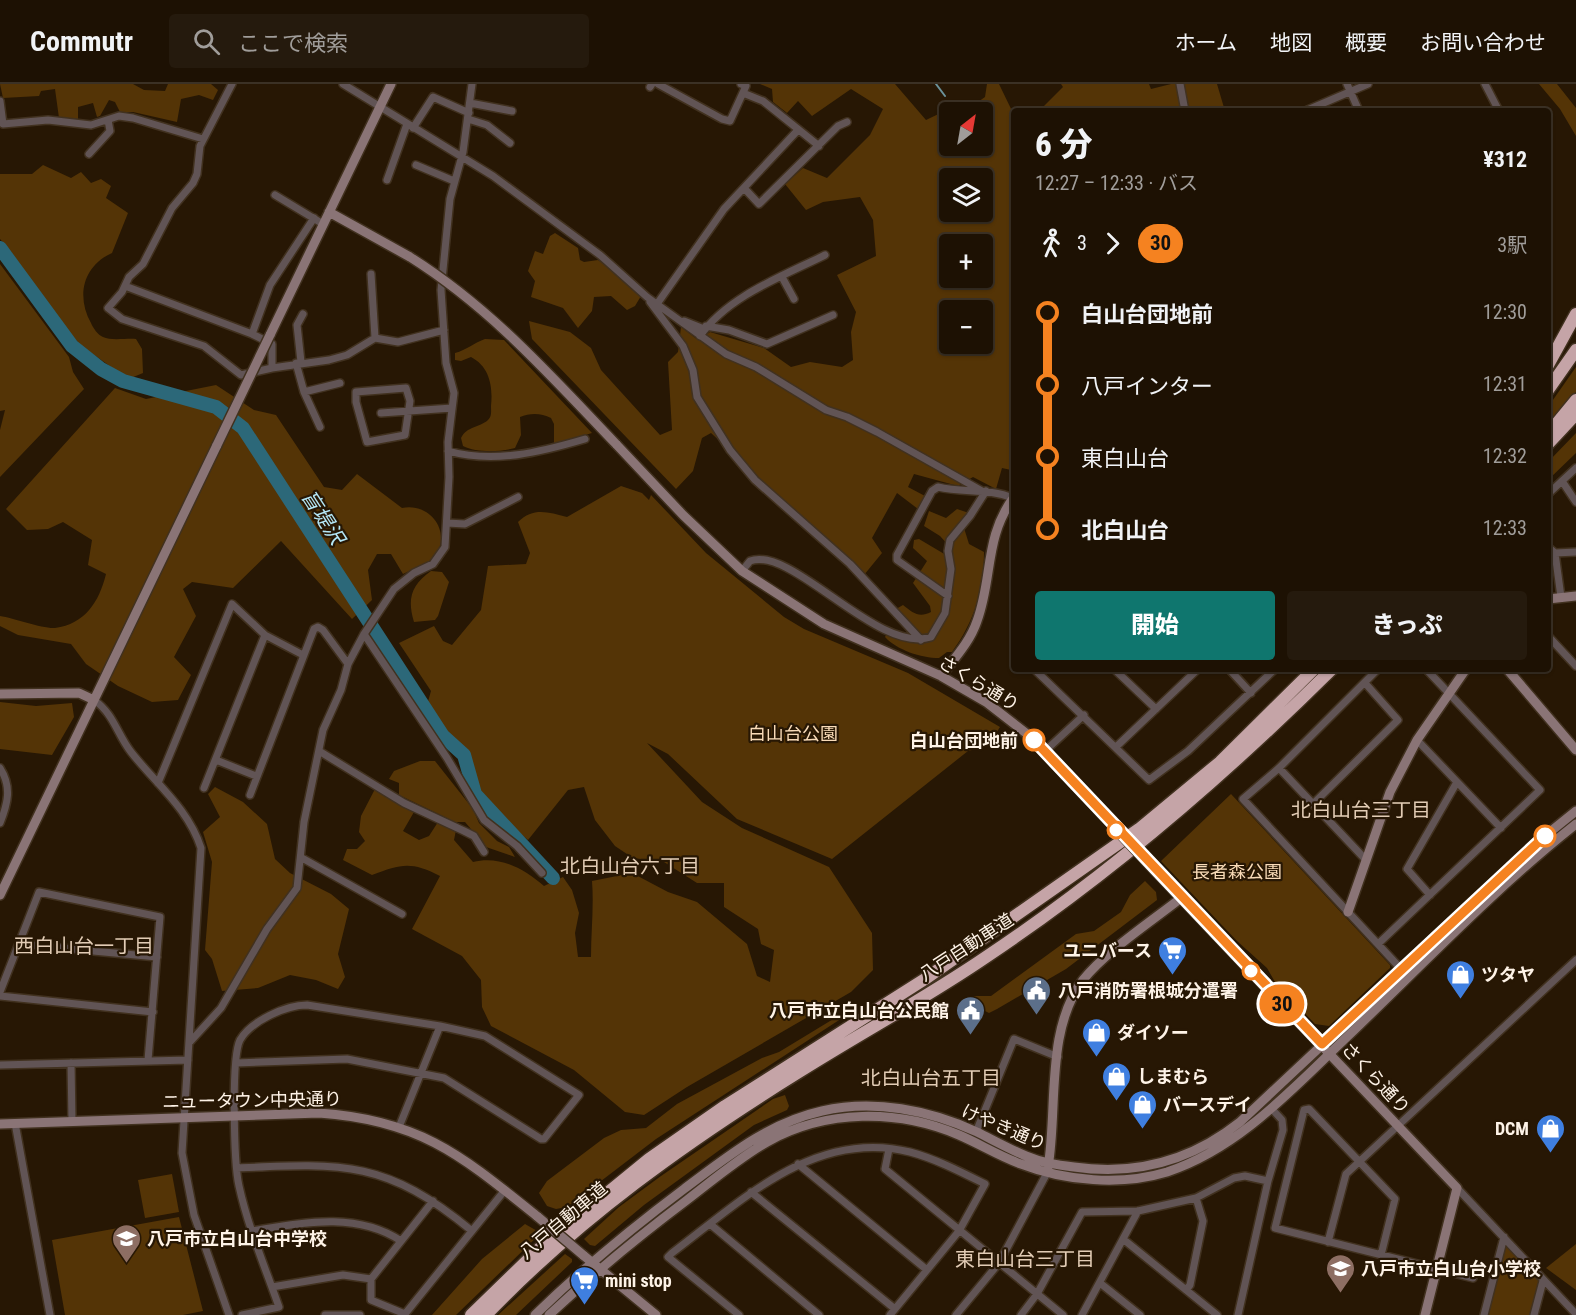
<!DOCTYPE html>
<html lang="ja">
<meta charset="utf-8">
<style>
body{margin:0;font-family:"Roboto Condensed","Noto Sans JP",sans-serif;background:#251a0d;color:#f1f3f6;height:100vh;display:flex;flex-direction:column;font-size:22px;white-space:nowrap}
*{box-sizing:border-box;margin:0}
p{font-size:20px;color:#a09d9a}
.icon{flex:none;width:33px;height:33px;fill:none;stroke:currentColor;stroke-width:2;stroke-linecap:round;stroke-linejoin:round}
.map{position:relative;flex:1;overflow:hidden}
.panel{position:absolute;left:1011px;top:24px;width:540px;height:564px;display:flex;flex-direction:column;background:#1d1103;border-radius:6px;box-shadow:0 2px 4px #0004,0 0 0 2px #3b3125}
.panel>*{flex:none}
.badge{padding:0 12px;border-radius:20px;font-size:21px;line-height:39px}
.needle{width:39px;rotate:31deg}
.controls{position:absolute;left:939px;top:18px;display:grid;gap:12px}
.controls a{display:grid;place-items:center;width:54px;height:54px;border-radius:6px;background:#1d1103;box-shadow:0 2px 4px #0004,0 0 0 2px #3b3125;font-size:30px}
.map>.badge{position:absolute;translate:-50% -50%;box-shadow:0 0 0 3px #fff}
.legs{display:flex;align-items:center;gap:9px;height:66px;padding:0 24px;font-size:20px}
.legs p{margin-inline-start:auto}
.head{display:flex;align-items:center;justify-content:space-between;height:102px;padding:0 24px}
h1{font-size:33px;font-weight:800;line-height:45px}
.button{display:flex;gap:12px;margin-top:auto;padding:12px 24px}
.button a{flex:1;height:69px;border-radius:6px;background:#0f766e;color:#fff;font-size:24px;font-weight:800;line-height:69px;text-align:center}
.button a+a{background:#251a0d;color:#f1f3f6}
ul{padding:0 24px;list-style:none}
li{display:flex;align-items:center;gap:21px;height:72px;font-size:22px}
li i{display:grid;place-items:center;width:9px;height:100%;margin:0 8px;background:currentColor}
li i::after{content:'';width:15px;height:15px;margin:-8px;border:4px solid;border-radius:50%;background:#1d1103}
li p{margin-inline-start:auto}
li:first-child i{background:linear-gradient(#0000 50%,currentColor 0)}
li:last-child i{background:linear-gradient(currentColor 50%,#0000 0)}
header{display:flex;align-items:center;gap:36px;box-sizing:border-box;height:84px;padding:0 30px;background:#1d1103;border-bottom:2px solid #3b3125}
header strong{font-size:28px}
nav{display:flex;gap:33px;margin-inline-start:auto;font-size:21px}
.search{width:420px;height:54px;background:#251a0d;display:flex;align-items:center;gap:15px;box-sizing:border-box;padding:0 21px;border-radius:6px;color:#a09d9a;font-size:22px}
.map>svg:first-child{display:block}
.green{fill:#543406;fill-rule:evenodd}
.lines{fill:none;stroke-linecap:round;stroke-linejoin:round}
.stream{stroke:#6b929a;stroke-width:2}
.river{stroke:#2c6879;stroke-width:14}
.street-casing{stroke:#41311f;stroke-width:10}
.secondary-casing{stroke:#41311f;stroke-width:12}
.highway-casing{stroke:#41311f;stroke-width:15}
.street{stroke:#615455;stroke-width:7}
.secondary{stroke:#8a7476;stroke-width:9}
.highway{stroke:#c5a4a7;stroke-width:12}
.secondary-bridge-casing{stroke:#41311f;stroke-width:12;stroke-linecap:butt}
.secondary-bridge{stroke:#8a7476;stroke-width:9}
.line-1-casing{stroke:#fff;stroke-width:14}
.line-1{stroke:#f58220;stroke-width:9}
.stop-1-dot{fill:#fff;stroke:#f58220;stroke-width:3}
.labels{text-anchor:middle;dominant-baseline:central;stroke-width:4.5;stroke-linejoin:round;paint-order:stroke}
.street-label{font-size:18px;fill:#fef3e7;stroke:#271704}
.park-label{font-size:18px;fill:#f9dbb8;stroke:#271704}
.stop-label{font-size:18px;font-weight:bold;fill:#fef3e7;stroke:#271704;text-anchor:end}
.poi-label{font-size:18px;font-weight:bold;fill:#fef3e7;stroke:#271704;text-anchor:start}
.water-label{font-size:20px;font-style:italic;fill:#b5e8f8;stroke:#271704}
.neighbourhood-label{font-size:20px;fill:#e2ccb5;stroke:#271704}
</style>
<header>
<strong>Commutr</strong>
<div class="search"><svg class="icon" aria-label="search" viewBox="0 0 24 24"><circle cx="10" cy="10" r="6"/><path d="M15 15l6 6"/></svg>ここで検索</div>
<nav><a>ホーム</a><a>地図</a><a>概要</a><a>お問い合わせ</a></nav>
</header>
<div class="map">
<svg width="1576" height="1231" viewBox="0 0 1576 1231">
<rect width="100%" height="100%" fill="#271704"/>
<path class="green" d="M0,0H133L144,6L165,7L168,0H211L218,6L213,16L199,11L181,15L177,38L133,28H120L115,18L109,16L100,32L97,33L93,19L78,23V35L59,34L55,5L41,7L39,12L3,14Z
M760,0H895L926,36L953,23L965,27L985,13L987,0H999L1014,31V383L1011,386L1002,384L996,405L973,393L958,402L914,390L908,403L925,412L918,425L897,409L872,454L882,469L864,491L711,349L702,354L693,387L676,405L532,255L529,237L570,248L591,264L601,286L660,351L672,346L668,278L678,268L681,243L698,256L710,248L764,264L791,283L810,278L842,283L853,276L851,248L856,228L837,191L876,172L873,136L860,113L823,118L806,126L785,100L803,84L827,94L870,51L883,25L851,5L812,32L798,17L787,29L773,18L772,5ZM950,28H982V62H950ZM950,94H982V128H950ZM950,160H982V194H950ZM950,226H982V260H950Z
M1061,0H1149L1151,5L1171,0H1217L1225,27H1039L1063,3Z
M1539,0H1557L1576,24V52L1560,25Z
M43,81L71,94L81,88L91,99L101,95L111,102L106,114L128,129L112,169C83,182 76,212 91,239C93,244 98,251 103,253C111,257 127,254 136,255L142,265L143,289L131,294L124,292L80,261L16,181L12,169L0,155V90H32Z
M555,149L578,164L580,176L584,178L598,176L619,190L641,212L635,222L627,226L611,212L594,213L592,227L578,244L563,224L531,213L535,197L528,187L535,167L543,170L550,152Z
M0,180L69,273L73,288L84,305L0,393V346L5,326L0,327Z
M485,255L504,256L592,349L554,360V340L551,334C541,329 530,329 520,333L521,351L515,364C501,368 476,369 463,362L461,354C467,342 479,344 488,336C492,332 491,328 491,322C493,303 490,283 471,273L461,277L455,276V269C467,266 473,259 485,255Z
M1576,283V308L1548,341V323Z
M216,301L254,326L276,331L324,403L342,406L357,390L402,424C433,418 454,453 432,475C425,481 411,486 403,490L391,470H377L368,486L372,516L352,535L281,457L233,504L192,498L183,505L196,532L174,573L191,591L178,616L152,618L118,602L86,580L71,560L18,551L0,542V532C14,534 43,545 55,544C85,540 99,518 106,490L88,481L92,456L63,438L48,445L27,446L6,425L115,304L146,315Z
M1576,349V369L1548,396V378Z
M621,402L642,409L649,416L651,411L706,469L784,533L804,545L908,589L1000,643L988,662L968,667L832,775L737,735L668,670L647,659L702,718L742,744L829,783L872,849L873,886L851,908L687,1003L644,1031L625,1028L574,986L491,942L482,923L481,896L462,872L412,845L440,792C411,777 401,780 372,791L343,776L347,765H357L365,757L359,748L361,732L375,705L414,728L403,747L419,756L429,752L438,738L456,746L454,756L473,778C500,771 524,785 544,802L563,793L572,806L579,829L575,849L578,873H591C591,848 594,823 592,797L632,789L668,808L697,818L747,860L757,892L770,898L774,866L761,860L758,845L724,823V799H697L664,778L633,774L615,762L595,736L584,703L568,706L528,756L502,734L477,705L469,674L460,659L444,645L427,621L431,607L399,559L434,542L443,557L452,561L481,526L488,482L526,480L530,469L518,438C533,423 548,428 567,433Z
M957,425L969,429L964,444L969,460L984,468C984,506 974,538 952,568H947L939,574C921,574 897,566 885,553L886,551L924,558L922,551L896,525L903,521C913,529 919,534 931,528L930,522L913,499L927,477L913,464L914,456L919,455L946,471L950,463L940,452L924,442L929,427L946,434Z
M431,487L442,488L449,498L438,532L435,536L414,538C407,515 411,501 431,487Z
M0,618L36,622L72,619L74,633L52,671L0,665Z
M420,677H435L473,725L479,739L497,757L509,763L515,773L486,763L465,738H455L399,711V699L389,695L394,687Z
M215,703L243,718L267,740L275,775L290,789L331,810L349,825L338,870L345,893L338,905L316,896L290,891L258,904L222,907L212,875L205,866L212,778L203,748L220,733L208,710Z
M1231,710L1390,881V884L1329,942L1315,940L1275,898L1267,884L1237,857L1161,777Z
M1145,797L1156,808L1157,816L1066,885L997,925L989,929L975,922L974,912H991L1076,850L1094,847L1121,828L1130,811Z
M858,920L853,927L656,1055L567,1123L556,1125L547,1122L539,1109L547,1097L604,1054L621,1046L646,1044L677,1020L762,974L779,968Z
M785,1011L789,1022L787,1026L754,1041L644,1121L595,1162L590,1161L584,1155L619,1123L661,1092L773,1015Z
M172,1090L179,1128L145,1134L138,1096Z
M179,1133L203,1227L183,1231H65L52,1156Z
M525,1140L539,1148V1151L456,1231H432L482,1175Z
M1576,1160V1206L1546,1184Z
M1508,1162L1540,1197L1532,1231H1486L1504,1165Z
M565,1170L572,1175V1178L516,1231H498Z"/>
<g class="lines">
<path class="stream" d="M936,0L945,12"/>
<path class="river" d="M0,164L72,262L101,285L123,297L216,323L243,344L443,652L464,671L475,710L553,794"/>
<defs>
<path id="street" d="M232,0L200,62L197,90L193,99L172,124L143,180L129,193L122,208L108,224L122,235L204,262L241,291L272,284
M343,0L493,92L600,171L647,213L726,270L756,283L826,326L847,333L877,348L982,407
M658,0L722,35L730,37L746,2L741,0
M1180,0L1185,27
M1347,0L1359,27
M1485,0L1499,27
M650,3L652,0
M743,9L763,17L819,62
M0,17L3,40L48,36L91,41L119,32L133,34L203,55
M470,19L512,27
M1305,27L1368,0
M468,35L487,41L510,59
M413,44L433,13L469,29
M89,70L110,47L108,36
M416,81L454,97
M387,96L407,40
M744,104L759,120L838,42L847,38
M275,111L323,140
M371,190L375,254
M782,193L794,215
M125,202L252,250L272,260V284L329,276L347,271L375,254L398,258L444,246
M650,218L683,262L693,286L697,313L730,366L755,396L850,480L921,556
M657,220L724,125L798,46
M684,237L704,245
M706,242L729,246L767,260L833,231
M252,250L270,201L314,134
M700,252C728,212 783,192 825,171
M301,278L297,241L303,230
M296,279L304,308L320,343
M406,304L410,317L405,351L367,358L356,318V308Z
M304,308L340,299
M381,329L452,324
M448,367C494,380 541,368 585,355
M1562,397L1576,418
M1548,410L1576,384
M447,439L465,440L518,413
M1548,463L1555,469L1561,513
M1555,469L1576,468
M742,487L750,477C792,461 878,571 931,553L945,529L951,485L948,467L950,456L970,432L986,407
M948,512L897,476V471L932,407L938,403C963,409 989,404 1013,414
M364,550L447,674L484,736L517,762L542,789
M1548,552L1576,582
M1034,585L1149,696L1188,667L1275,585
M1114,585L1156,625
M1229,585L1251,609
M1378,585L1279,684L1243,715L1402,886
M94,616C114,630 117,650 131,668C156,700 188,724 201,764L182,1069L194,1131L229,1231
M1417,656L1501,744
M1117,662L1198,585
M319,667L404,719L464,747L474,752L484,768
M1045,667L1084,631
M216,676L256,692
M0,684C12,703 8,719 0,739
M1279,684L1366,776
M158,699L232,520L265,551L303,571
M204,704L265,551
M250,711L314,545L318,543L323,546L348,580
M1313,720L1398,636L1365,599
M302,774L402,830
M1430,811L1407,785L1457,698
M19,860L157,873
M1378,860L1540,706L1426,585
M0,908L39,808L160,833L148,976
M0,912L153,928
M189,959L221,924L267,845L297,804L304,738L323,646L341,606L348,580L364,550L394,505L414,489L433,480L445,463L449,393L448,358L454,309L446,279L441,206L450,115L463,68L472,0
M71,979L72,1037
M236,979L347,975L444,994L541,1055H544L579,1011L485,952L440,942L307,921C286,921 251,937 240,956C231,974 234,1080 239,1102C248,1143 265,1183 279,1223L242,1231
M0,981L188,976
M15,1039L50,1231
M399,1043L440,942
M976,1048L1014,955L1058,973
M889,1065L885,1085L1063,1231
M798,1080L927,1186
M237,1084C343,1079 386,1076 472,1147
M1457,1104L1576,1230
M751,1108L895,1225
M433,1117L371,1195V1216L405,1230L505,1106
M710,1140L819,1231
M251,1147C301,1139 356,1127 401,1157
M1123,1155L1217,1231
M1328,1158L1346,1090L1576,876
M1381,1171L1395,1115L1309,1025L1304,1026L1275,1144L1473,1194
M1100,1199L1140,1231
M272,1203L343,1191L371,1195
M1186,1206L1190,1201L1203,1137L1196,1114
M325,1231H360
M739,1231L668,1173L672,1169C741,1117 815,1044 910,1068C936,1075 961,1088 985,1100L959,1147L890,1231
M956,1231L999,1179L1047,1089
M1021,1231L1037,1210L1082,1128L1138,1127L1196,1114L1234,1094L1245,1092L1268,1097
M1082,1231L1138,1127
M1238,1231L1268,1097L1283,1046L1282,1036L1271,1024
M1484,1231L1504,1153
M1534,1231L1543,1197"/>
<path id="secondary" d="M329,128L410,173
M270,251L391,0
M616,360L683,431L742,487L824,540L941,592L986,618L1031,653L1109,737
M1548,515L1576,512
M1507,585L1576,666
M941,592C954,575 970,558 977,537C993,494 984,453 1014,413
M0,610L79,609L94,616
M1146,777L1457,1104L1425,1231
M0,811L217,361
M1348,828L1390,708L1417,656L1466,585
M0,1040L319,1029C421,1036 462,1072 538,1133
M1048,1083C1058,1025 1045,946 1083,896C1105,868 1152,837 1181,814
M583,1171L656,1231
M535,1231C582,1185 632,1144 684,1105C727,1073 768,1039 822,1027C874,1015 929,1026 977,1048C993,1056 1009,1065 1026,1072C1042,1079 1058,1081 1074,1083C1137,1092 1191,1077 1240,1038L1545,752L1576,727
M549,1231C593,1190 639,1152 687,1116C713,1096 739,1074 767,1058C826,1025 898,1025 959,1051C980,1060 999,1072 1021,1080C1065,1097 1121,1102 1167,1088C1240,1064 1294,1003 1349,951C1423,880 1495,804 1576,740"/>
<path id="highway" d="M1548,281L1576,230
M1548,306L1576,266
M1548,350L1576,316
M1548,360L1576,330
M471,1231L539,1165L649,1075L725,1022L925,895L1139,745L1220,678L1314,585
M486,1231C578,1135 686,1058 799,988C861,949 926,914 986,873C1112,789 1225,691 1332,585"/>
</defs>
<use href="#street" class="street-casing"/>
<use href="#secondary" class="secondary-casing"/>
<use href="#highway" class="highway-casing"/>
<use href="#street" class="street"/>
<use href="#secondary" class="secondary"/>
<use href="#highway" class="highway"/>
<defs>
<path id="secondary-bridge" d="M410,173C491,224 550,291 616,360
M217,361L270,251
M1109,737L1146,777
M538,1133L583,1171"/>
</defs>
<use href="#secondary-bridge" class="secondary-bridge-casing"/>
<use href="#secondary-bridge" class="secondary-bridge"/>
</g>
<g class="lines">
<defs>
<path id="line-1" d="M1034,656L1322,960L1545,752"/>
</defs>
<use href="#line-1" class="line-1-casing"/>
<use href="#line-1" class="line-1"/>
</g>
<defs>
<symbol id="supermarket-pin" viewBox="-11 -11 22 30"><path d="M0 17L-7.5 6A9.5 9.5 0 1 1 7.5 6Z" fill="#3f7fe0" stroke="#271704"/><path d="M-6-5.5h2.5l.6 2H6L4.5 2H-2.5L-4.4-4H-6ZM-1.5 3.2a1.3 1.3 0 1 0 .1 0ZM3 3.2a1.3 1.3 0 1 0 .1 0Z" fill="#fff"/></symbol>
<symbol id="shop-pin" viewBox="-11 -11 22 30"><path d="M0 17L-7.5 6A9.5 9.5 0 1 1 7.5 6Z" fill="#3f7fe0" stroke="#271704"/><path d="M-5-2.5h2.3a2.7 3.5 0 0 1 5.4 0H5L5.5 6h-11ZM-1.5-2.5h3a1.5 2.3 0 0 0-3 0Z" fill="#fff"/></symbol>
<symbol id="civic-pin" viewBox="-11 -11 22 30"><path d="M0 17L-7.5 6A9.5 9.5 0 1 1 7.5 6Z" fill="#5c6f8a" stroke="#271704"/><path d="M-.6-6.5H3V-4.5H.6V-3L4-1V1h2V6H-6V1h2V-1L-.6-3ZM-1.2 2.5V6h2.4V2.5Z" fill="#fff"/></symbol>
<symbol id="school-pin" viewBox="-11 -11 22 30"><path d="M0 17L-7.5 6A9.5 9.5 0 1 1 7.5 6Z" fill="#8d6e63" stroke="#271704"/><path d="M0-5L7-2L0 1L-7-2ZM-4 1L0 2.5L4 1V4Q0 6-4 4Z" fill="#fff"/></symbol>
</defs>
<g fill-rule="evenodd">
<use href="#supermarket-pin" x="1156" y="850" width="33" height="45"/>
<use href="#shop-pin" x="1444" y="874" width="33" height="45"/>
<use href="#civic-pin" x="1020" y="890" width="33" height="45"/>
<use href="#civic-pin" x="954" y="910" width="33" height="45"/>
<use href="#shop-pin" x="1080" y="932" width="33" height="45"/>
<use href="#shop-pin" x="1100" y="976" width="33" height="45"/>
<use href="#shop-pin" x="1126" y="1004" width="33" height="45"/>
<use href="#shop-pin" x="1534" y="1028" width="33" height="45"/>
<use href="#school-pin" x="110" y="1138" width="33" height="45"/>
<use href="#school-pin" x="1324" y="1168" width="33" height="45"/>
<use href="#supermarket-pin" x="568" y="1180" width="33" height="45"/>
</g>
<g class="stop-1-dot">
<circle cx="1034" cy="656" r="10"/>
<circle cx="1116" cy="746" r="8"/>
<circle cx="1545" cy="752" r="10"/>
<circle cx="1251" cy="887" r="8"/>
</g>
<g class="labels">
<g class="street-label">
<text transform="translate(979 599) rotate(31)">さくら通り</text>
<text transform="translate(966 863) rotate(-33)">八戸自動車道</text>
<text transform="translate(1376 994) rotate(47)">さくら通り</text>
<text transform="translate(252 1016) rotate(-1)">ニュータウン中央通り</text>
<text transform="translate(1004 1043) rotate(23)">けやき通り</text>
<text transform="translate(563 1136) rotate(-40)">八戸自動車道</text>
</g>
<g class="park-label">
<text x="793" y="649">白山台公園</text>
<text x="1237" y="787">長者森公園</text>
</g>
<g class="stop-label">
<text x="1018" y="656">白山台団地前</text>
</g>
<g class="poi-label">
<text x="1152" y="866" text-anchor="end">ユニバース</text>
<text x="1481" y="890">ツタヤ</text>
<text x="1058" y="906">八戸消防署根城分遣署</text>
<text x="949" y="926" text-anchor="end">八戸市立白山台公民館</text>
<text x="1117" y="948">ダイソー</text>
<text x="1137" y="992">しまむら</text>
<text x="1163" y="1020">バースデイ</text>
<text x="1529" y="1044" text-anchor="end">DCM</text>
<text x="147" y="1154">八戸市立白山台中学校</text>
<text x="1361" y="1184">八戸市立白山台小学校</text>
<text x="605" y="1196">mini stop</text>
</g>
<g class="water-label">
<text transform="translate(323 433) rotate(57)">盲堤沢</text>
</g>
<g class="neighbourhood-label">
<text x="1361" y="726">北白山台三丁目</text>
<text x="630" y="782">北白山台六丁目</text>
<text x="84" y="862">西白山台一丁目</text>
<text x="931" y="994">北白山台五丁目</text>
<text x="1025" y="1175">東白山台三丁目</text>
</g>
</g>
</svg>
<div class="controls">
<a><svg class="needle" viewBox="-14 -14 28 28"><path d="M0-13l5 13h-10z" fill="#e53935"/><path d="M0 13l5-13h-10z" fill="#a09d9a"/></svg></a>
<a><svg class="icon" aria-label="layers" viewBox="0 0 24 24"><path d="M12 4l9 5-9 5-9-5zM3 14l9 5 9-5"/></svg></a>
<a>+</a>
<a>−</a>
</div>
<b class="badge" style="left:1282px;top:920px;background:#f58220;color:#111">30</b>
<section class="panel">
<div class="head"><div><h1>6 分</h1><p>12:27 – 12:33 · バス</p></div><b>¥312</b></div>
<div class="legs"><svg class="icon" aria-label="walk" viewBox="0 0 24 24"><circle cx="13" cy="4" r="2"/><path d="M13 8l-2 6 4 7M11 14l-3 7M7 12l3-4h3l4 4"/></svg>3<svg class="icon" aria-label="forward" viewBox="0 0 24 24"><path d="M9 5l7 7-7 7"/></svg><b class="badge" style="background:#f58220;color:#111">30</b><p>3駅</p></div>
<ul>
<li><i style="color:#f58220"></i><b>白山台団地前</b><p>12:30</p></li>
<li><i style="color:#f58220"></i><span>八戸インター</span><p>12:31</p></li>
<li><i style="color:#f58220"></i><span>東白山台</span><p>12:32</p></li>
<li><i style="color:#f58220"></i><b>北白山台</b><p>12:33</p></li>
</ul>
<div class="button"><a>開始</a><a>きっぷ</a></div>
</section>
</div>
